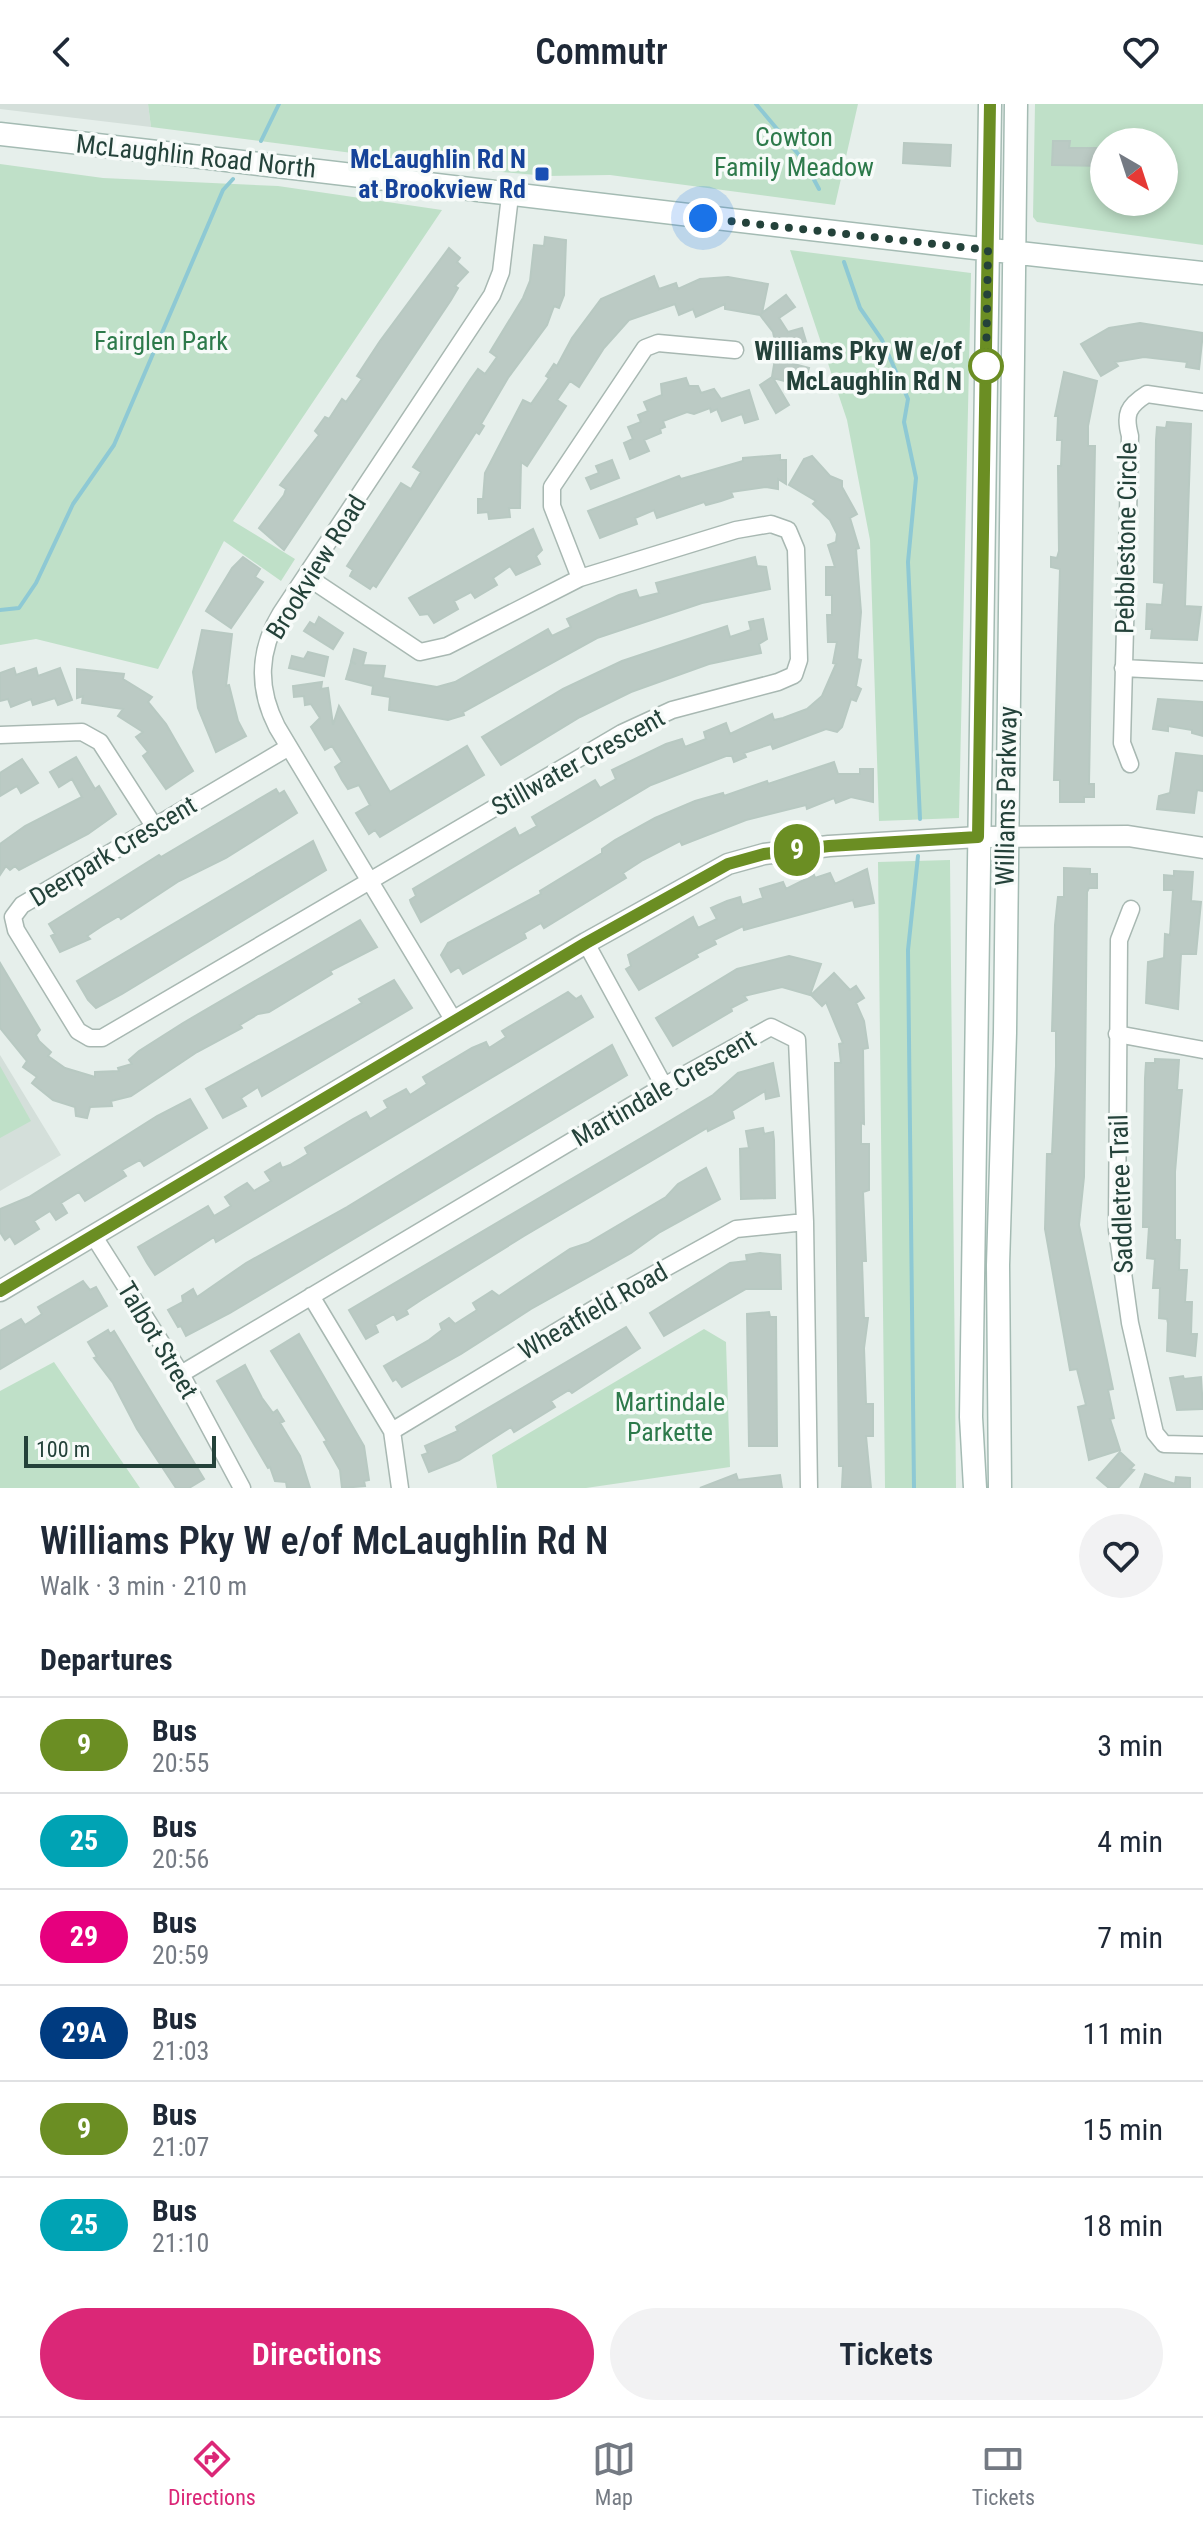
<!DOCTYPE html>
<meta charset="utf-8">
<style>
body{margin:0;font-family:"Roboto Condensed",sans-serif;background:#f2f2f3;color:#1f2937;height:100vh;display:flex;flex-direction:column;font-size:30px;white-space:nowrap}
*{box-sizing:border-box;margin:0}
p{font-size:26px;color:#747a83}
.icon{flex:none;width:44px;height:44px;fill:none;stroke:currentColor;stroke-width:2;stroke-linecap:round;stroke-linejoin:round}
.map{position:relative;height:1384px;overflow:hidden}
.details{display:flex;flex-direction:column;background:#fff;flex:1}
.details>*{flex:none}
.badge{padding:0 16px;border-radius:26px;font-size:28px;line-height:52px}
.needle{width:52px;rotate:141deg}
.controls{position:absolute;left:1090px;top:24px;display:grid;gap:16px}
.controls a{display:grid;place-items:center;width:88px;height:88px;border-radius:50%;background:#fff;box-shadow:0 4px 12px #0003;font-size:40px}
.scale{position:absolute;left:24px;bottom:20px;width:192px;box-sizing:border-box;padding-left:8px;border:4px solid #24423a;border-top:0;font-size:22px;line-height:28px;white-space:nowrap;color:#24423a;-webkit-text-stroke:6px #f7fbf9;paint-order:stroke}
.you{position:absolute;width:40px;height:40px;margin:-20px;border:6px solid #fff;border-radius:50%;background:#1a73e8;box-shadow:0 0 0 12px #1a73e833}
.map>.badge{position:absolute;translate:-50% -50%;box-shadow:0 0 0 4px #fff}
h2{padding:0 40px;font-size:30px;line-height:72px}
.round{display:grid;place-items:center;flex:none;width:84px;height:84px;border-radius:42px;background:#f2f2f3}
.overview{display:flex;align-items:center;justify-content:space-between;height:136px;padding:0 40px}
h1{font-size:38px;font-weight:600;line-height:60px}
.cta{display:flex;gap:16px;margin-top:auto;padding:16px 40px}
.cta a{flex:1;height:92px;border-radius:48px;background:#db2777;color:#fff;font-size:32px;font-weight:600;line-height:92px;text-align:center}
.cta a+a{background:#f2f2f3;color:#1f2937}
ul{padding:0;list-style:none}
li{display:flex;align-items:center;gap:24px;height:96px;padding:0 40px;border-top:2px solid #e0e1e3}
li div{flex:1}
li b{display:block;font-size:30px}
li em{font-style:normal}
li .badge{min-width:88px;font-weight:700;text-align:center}
header{display:flex;justify-content:space-between;align-items:center;height:104px;padding:0 40px;background:#fff;font-size:36px;font-weight:600}
.tabs{display:flex;justify-content:space-around;align-items:center;height:112px;border-top:2px solid #e0e1e3;background:#fff;font-size:22px;color:#747a83}
.tabs a{display:grid;justify-items:center;gap:4px}
.tabs .on{color:#db2777}
.map>svg:first-child{display:block}
.built{fill:#d4dfda}
.green{fill:#bfe0c8;fill-rule:evenodd}
.lines{fill:none;stroke-linecap:round;stroke-linejoin:round}
.stream{stroke:#8ec9d4;stroke-width:4}
.building{fill:#bbcac4;stroke:#b8c9c2;stroke-width:2}
.minor-casing{stroke:#a8b8b2;stroke-width:19}
.tertiary-casing{stroke:#a8b8b2;stroke-width:23}
.secondary-casing{stroke:#a4bbb3;stroke-width:25}
.minor{stroke:#fff;stroke-width:16}
.tertiary{stroke:#fff;stroke-width:20}
.secondary{stroke:#fff;stroke-width:22}
.line-casing{stroke:#fff;stroke-width:18}
.line{stroke:#6b8e23;stroke-width:12}
.walk{stroke:#24423a;stroke-width:8;stroke-dasharray:0 14.4}
.transit-dot{fill:#1a4fb4;stroke:#f7fbf9;stroke-width:3}
.stop-dot{fill:#fff;stroke:#6b8e23;stroke-width:4}
.labels{text-anchor:middle;dominant-baseline:central;stroke-width:7;stroke-linejoin:round;paint-order:stroke}
.park-label{font-size:26px;fill:#2d7a4b;stroke:#f7fbf9}
.street-label{font-size:26px;fill:#24423a;stroke:#f7fbf9}
.transit-label{font-size:26px;font-weight:bold;fill:#164399;stroke:#f7fbf9;text-anchor:end}
.stop-label{font-size:26px;font-weight:bold;fill:#24423a;stroke:#f7fbf9;text-anchor:end}
</style>
<header><svg class="icon" aria-label="back" viewBox="0 0 24 24"><path d="M15 5l-7 7 7 7"/></svg>Commutr<svg class="icon" aria-label="heart" viewBox="0 0 24 24"><path d="M12 20l-8-8c-3-5 5-10 8-4 3-6 11-1 8 4z"/></svg></header>
<div class="map">
<svg width="1203" height="1384" viewBox="0 0 1203 1384">
<rect width="100%" height="100%" fill="#e6efeb"/>
<path class="built" d="M0,0H148L151,23L0,5Z
M0,951L61,1051L0,1087Z"/>
<path class="green" d="M148,0H858L835,101L610,71L547,72L491,67L151,23Z
M1035,0H1203V141L1037,118L1033,113ZM1104,38H1164V98H1104Z
M0,60L103,74L278,82L442,106L233,417L295,455L281,477L224,437L158,565L36,535L0,541Z
M790,146L971,169L959,714L879,717L870,436L847,316Z
M950,756L956,1384H885L878,758Z
M0,962L31,1017L0,1034Z
M704,1225L726,1238L730,1363L586,1384H497L492,1351Z
M54,1258L140,1384H0V1287Z"/>
<g class="lines">
<path class="stream" d="M756,0L804,57L819,85
M261,37L279,0
M844,158L860,204L882,236L908,295L904,318L916,374L908,458L920,715
M0,506L19,504L36,479L73,400L114,341L223,86L233,75
M914,1384L908,846L918,752"/>
</g>
<path class="building" d="M1053,37H1070L1069,44H1104V62L1052,61Z
M904,39L951,41L950,62L903,59Z
M545,133L566,136L564,191L559,204L554,202L547,221L508,274L481,320L484,322L479,330L476,328L376,483L373,481L370,485L350,472L353,466L347,462L401,379L411,385L421,368L413,363L470,276L478,265L485,270L497,253L490,248L523,194L530,177L534,141L544,142Z
M449,144L460,154L457,158L468,168L455,182L458,184L451,196L284,446L259,424L284,391L286,385L280,381L319,331L315,327L325,313L329,315L342,295L346,298L362,275L357,272L380,237Z
M654,172L659,185L676,179L678,185L700,175L728,173L768,180L762,209L786,191L795,203L779,214L788,228L802,224L808,244L778,252L773,228L760,211L725,205V200L696,213L693,205L679,211L675,200L629,216L604,244L579,283L570,277L557,296L566,302L527,362L521,358L520,404H509L510,413L489,415L488,408L478,409V395H483L485,369L523,296L531,300L549,274L546,272L554,260L557,262L572,234L601,195Z
M1140,219L1203,229L1199,265L1186,263L1187,258L1144,253L1115,258L1118,262L1101,272L1081,240L1109,224Z
M775,255L809,264L804,282L773,274L789,301L776,309L760,281L772,273Z
M1064,268L1097,277L1088,322V342H1095L1089,680H1094V693H1084V698H1060V676H1054L1060,465L1051,463V453L1057,454L1059,447L1058,362H1061L1062,336H1057L1058,312H1055Z
M686,274L689,282H698L701,289L714,285L721,295L749,286L758,315L745,319L742,310L722,317L717,305L711,308L710,304L694,310L687,308L663,317L665,323L660,325L661,329L644,336L649,347L630,355L624,339L633,335L628,323L641,318L638,311L648,307L644,298L662,291L661,280Z
M1167,318L1191,320L1185,502L1201,503L1197,536L1151,534L1152,525H1146L1147,500L1162,501L1164,479L1154,478L1156,336L1157,323L1166,324Z
M780,351V356H786V380L778,375V385L766,383L731,388L733,393L721,397L706,401L704,398L657,414L654,406L635,414L637,420L600,434L588,407L679,372L681,375L705,368L743,357V354Z
M812,352L830,372L842,377V383L857,410L850,414L859,444L856,445L861,508L857,555L861,556L856,582L861,585L856,597L851,595L842,623L837,628L826,625L773,645L771,640L744,649L746,653L734,658L732,652H726L651,681L421,818L411,799L410,796L416,792L413,785L515,724L519,732L537,722L532,713L595,676L600,684L616,675L612,666L666,640L682,635L685,643L706,635L704,628L726,619L730,630L772,610L774,616L783,614L807,605L822,592L836,560L833,559L837,538H828L827,511H832V491H826V463H835L828,441L836,438L837,430L830,416L813,400L816,397L789,381L804,355Z
M612,356L619,374L591,385L586,374L599,369L596,362Z
M533,425L542,446L536,452L540,460L516,471L510,462L493,474L497,481L475,494L471,488L454,497L458,505L434,519L428,510L420,511L409,494Z
M243,453L260,465L255,473L263,478L231,524L206,507L232,464Z
M755,453L757,462L766,463L770,485L702,499L597,534L463,608L464,611L448,616L389,606L390,593L372,590L373,582L346,575L351,558L356,560L351,557L354,545L366,549L363,561L385,562L383,574L437,583L455,578L548,525L552,532L571,523L567,515L619,491L636,486L639,494L659,489L656,479Z
M319,513L343,529L333,545L304,527L310,518L315,521Z
M763,515L767,535L759,540L761,549L709,560L631,588L580,613L501,661L482,633L563,585L622,557L727,522L730,533L751,526L749,518Z
M202,526L232,530L226,582L229,581L238,617L246,632L216,648L198,604L193,568Z
M308,548L328,553L324,572L289,564L292,552L304,555Z
M14,564L16,571L36,564L38,572L60,564L72,596L58,601L55,594L33,601L31,595L11,603L8,595L0,597V569Z
M77,565L124,570L123,575L152,593L148,598L166,620L193,667L166,685L143,652L148,648L136,633L143,628L118,612L123,605L82,599L83,592L77,594Z
M322,578L321,585L328,584L333,621L339,602L390,688L467,642L484,671L380,733L375,726L369,730L356,709L370,701L359,681L348,685L342,676L335,663L342,658L332,642L325,646L311,623L320,614L311,600L305,601L304,592L294,593L293,582Z
M1158,595L1203,598V632L1192,629V626L1168,622V627L1153,625Z
M1176,649L1203,652V687L1197,686L1194,709L1157,705L1159,692L1170,689Z
M76,653L95,685L99,682L116,710L88,730L19,766L15,762L10,766L6,762L0,771V740L25,722L82,693L72,675L59,683L50,668Z
M22,655L38,679L21,689L17,682L0,692V669Z
M834,658L838,670H860V665H873V698L851,693L836,699L834,694L807,705L806,701L746,716L682,741L680,737L643,756L623,769L626,774L544,824L541,819L524,829L526,834L463,870L459,863L451,868L441,851L448,839L541,790L540,787L602,749V745L615,736L655,714L695,697L723,689L724,692L767,677L768,680Z
M276,685L279,690L284,687L297,709L226,754L179,777L121,815L119,812L102,822L87,832L90,835L60,848L51,832L55,830L49,820L159,751L161,753Z
M313,737L326,766L122,890L96,904L88,896L77,877Z
M1064,764L1090,765V770H1097V784H1089L1087,788L1084,1073L1079,1121L1113,1285L1108,1286L1114,1314L1110,1315L1120,1346L1089,1356L1078,1303L1086,1301L1077,1265L1070,1266L1045,1125L1047,1050H1052L1056,962V927H1052L1055,821L1058,793H1064Z
M867,765L874,799L855,803L853,796L744,826L743,822L714,836L716,840L696,850L698,853L639,886L626,865L631,862L628,851L693,813L698,824L717,815L711,804L727,797L740,793L742,801L763,794L760,785L783,778L786,785L814,771L815,774L830,769L835,780Z
M1174,767L1193,768L1191,797L1201,798L1196,850H1181L1178,905L1146,899L1148,858L1164,854L1165,830L1170,831L1173,786H1164V771L1174,772Z
M360,816L377,843L330,867L332,870L269,908L258,910L240,921L242,924L197,948L131,992L111,997L112,1002L90,1003L87,1014L76,1012L75,1003L53,996L32,979L37,973L23,963L27,957L0,924V859L40,926L36,931L39,937L51,948L48,952L65,964L95,973V968L119,967L118,964L132,960L129,956L139,947L183,919Z
M789,852L821,860L810,891L782,883L744,892L747,896L731,904L732,907L673,942L656,914L737,865Z
M834,869L850,886L856,882L864,894L856,899L864,917L868,944L863,945L864,1020L861,1019V1040H869V1086L863,1088L866,1157H862L864,1214H868L864,1244L866,1300H873V1332H866L871,1384L842,1383L843,1362H839L835,959H841L839,940L843,939L826,898L822,902L811,891Z
M394,876L412,904L262,992L258,983L241,994L246,1002L223,1014L206,985L362,899L359,895Z
M568,888L576,895L581,892L593,913L216,1138L214,1133L155,1171L147,1159L138,1143L208,1102L214,1112L231,1102L225,1093L237,1085L247,1079L254,1087L271,1077L265,1068L280,1059L282,1064L290,1061L308,1050L305,1044L353,1015L366,1008L370,1015L388,1004L384,997L406,985L410,991L427,980L423,973L472,944L486,938L489,944L506,933L502,927Z
M612,941L627,971L230,1209L186,1232L181,1222L178,1223L168,1206L183,1198L182,1192L193,1185L197,1193L246,1159L347,1103Z
M1155,955L1179,956L1177,986H1182L1175,1068V1136H1180L1179,1166H1187L1185,1198H1192L1191,1230H1197L1195,1252L1167,1247L1168,1219L1167,1215L1159,1214L1160,1184H1153L1155,1155L1147,1154L1149,1123H1143L1145,974L1146,959H1155Z
M773,959L779,992L766,995L765,987L732,1007L734,1014L708,1027L707,1024L524,1132L421,1196L406,1206L408,1210L397,1216L394,1210L375,1221L378,1228L366,1235L349,1206L653,1027L713,991L738,969Z
M190,995L207,1024L144,1062L140,1056L122,1066L126,1072L85,1097L79,1088L61,1099L67,1109L56,1116L50,1107L34,1117L39,1125L15,1140L10,1132L5,1136L0,1128V1105L29,1093L157,1012Z
M763,1024L764,1030L773,1028L774,1036L775,1094L741,1095L740,1045L749,1044L746,1027Z
M706,1064L720,1095L660,1128L631,1149L531,1205L461,1250L402,1283L396,1275L393,1277L384,1262L429,1236L442,1226L440,1220L449,1214L455,1220L477,1206L473,1199L492,1187L499,1192L570,1145L588,1139L666,1093L678,1080Z
M760,1149L780,1151L781,1185H746L664,1232L650,1209L730,1159L747,1157L746,1151Z
M83,1177L90,1186L96,1183L107,1202L0,1265V1227L21,1215L25,1221L42,1210L38,1203Z
M769,1208L770,1213H776L777,1342H749L747,1210Z
M626,1223L640,1244L572,1289L569,1286L551,1297L555,1303L514,1328L511,1323L459,1356L429,1368L422,1351L428,1349L425,1342L458,1327L456,1323Z
M108,1226L110,1230L114,1227L204,1375L189,1384H176L137,1325L113,1279L94,1254L97,1253L88,1238Z
M299,1230L364,1342L369,1376L364,1377L365,1382L342,1384L340,1366L324,1338L327,1337L271,1247Z
M245,1261L262,1294L273,1309L277,1306L284,1317L280,1319L300,1352L310,1384H287L286,1378L275,1377L270,1363L268,1364L217,1277Z
M1183,1272L1184,1275L1201,1273L1203,1305L1177,1306L1170,1274Z
M1120,1348L1134,1361L1130,1365L1134,1366L1118,1384H1109L1097,1374Z
M736,1370L738,1376L780,1371L782,1384H700Z
M1145,1370L1175,1380L1176,1373L1190,1374V1384H1140Z"/>
<g class="lines">
<defs>
<path id="minor" d="M580,474L552,402V383L645,244L658,239L735,246
M1123,564L1203,568
M0,631L82,628L100,638L154,722
M289,643L22,801L13,813L16,826L78,927L90,934H102L622,629L672,606L778,578L794,571L799,556L796,445L788,426L771,420L736,426L580,474L447,542L420,548L306,472
M1130,660L1122,639L1130,332C1124,310 1128,302 1147,290L1203,298
M1131,805L1119,836L1117,1126L1130,1219L1155,1329L1164,1340L1203,1341
M586,839L664,982
M454,917L277,623C257,584 258,547 281,509L492,191L501,168L510,92
M1117,930L1203,946
M93,1131L181,1270L242,1384
M311,1192L392,1327L400,1384
M181,1270L664,982L771,923L797,936L805,1118L809,1384
M392,1327L622,1188L736,1125L805,1118"/>
<path id="tertiary" d="M0,1187L586,839L728,760L764,750L829,742L978,733L1128,732L1203,744"/>
<path id="secondary" d="M0,30C401,75 801,127 1203,169
M975,1384L971,1313L990,0
M1000,1384L998,1161L1005,929L1016,0"/>
</defs>
<use href="#minor" class="minor-casing"/>
<use href="#tertiary" class="tertiary-casing"/>
<use href="#secondary" class="secondary-casing"/>
<use href="#minor" class="minor"/>
<use href="#tertiary" class="tertiary"/>
<use href="#secondary" class="secondary"/>
</g>
<g class="lines">
<defs>
<path id="line" d="M0,1187L586,839L728,760L764,750L829,742L978,733L990,0"/>
</defs>
<use href="#line" class="line-casing"/>
<use href="#line" class="line"/>
<path class="walk" d="M703,114L988,146L986,262"/>
</g>
<rect class="transit-dot" x="534" y="62" width="16" height="16" rx="4"/>
<circle class="stop-dot" cx="986" cy="262" r="16"/>
<g class="labels">
<g class="park-label">
<text x="794" y="33">Cowton<tspan x="794" dy="30">Family Meadow</tspan></text>
<text x="161" y="237">Fairglen Park</text>
<text x="670" y="1298">Martindale<tspan x="670" dy="30">Parkette</tspan></text>
</g>
<g class="street-label">
<text transform="translate(196 52) rotate(6)">McLaughlin Road North</text>
<text transform="translate(1126 434) rotate(-89)">Pebblestone Circle</text>
<text transform="translate(316 463) rotate(-58)">Brookview Road</text>
<text transform="translate(578 658) rotate(-29)">Stillwater Crescent</text>
<text transform="translate(1006 692) rotate(-89)">Williams Parkway</text>
<text transform="translate(113 747) rotate(-31)">Deerpark Crescent</text>
<text transform="translate(664 984) rotate(-30)">Martindale Crescent</text>
<text transform="translate(1121 1090) rotate(-92)">Saddletree Trail</text>
<text transform="translate(593 1207) rotate(-30)">Wheatfield Road</text>
<text transform="translate(158 1236) rotate(59)">Talbot Street</text>
</g>
<g class="transit-label">
<text x="526" y="55">McLaughlin Rd N<tspan x="526" dy="30">at Brookview Rd</tspan></text>
</g>
<g class="stop-label">
<text x="962" y="247">Williams Pky W e/of<tspan x="962" dy="30">McLaughlin Rd N</tspan></text>
</g>
</g>
</svg>
<div class="controls">
<a><svg class="needle" viewBox="-14 -14 28 28"><path d="M0-13l5 13h-10z" fill="#e53935"/><path d="M0 13l5-13h-10z" fill="#747a83"/></svg></a>
</div>
<div class="scale">100 m</div>
<div class="you" style="left:703px;top:114px"></div>
<b class="badge" style="left:797px;top:746px;background:#6b8e23;color:#fff">9</b>
</div>
<section class="details">
<div class="overview"><div><h1>Williams Pky W e/of McLaughlin Rd N</h1><p>Walk · 3 min · 210 m</p></div><a class="round"><svg class="icon" aria-label="heart" viewBox="0 0 24 24"><path d="M12 20l-8-8c-3-5 5-10 8-4 3-6 11-1 8 4z"/></svg></a></div>
<h2>Departures</h2>
<ul>
<li><span class="badge" style="background:#6b8e23;color:#fff">9</span><div><b>Bus</b><p>20:55</p></div><em>3 min</em></li>
<li><span class="badge" style="background:#00a3b4;color:#fff">25</span><div><b>Bus</b><p>20:56</p></div><em>4 min</em></li>
<li><span class="badge" style="background:#e6007e;color:#fff">29</span><div><b>Bus</b><p>20:59</p></div><em>7 min</em></li>
<li><span class="badge" style="background:#003b80;color:#fff">29A</span><div><b>Bus</b><p>21:03</p></div><em>11 min</em></li>
<li><span class="badge" style="background:#6b8e23;color:#fff">9</span><div><b>Bus</b><p>21:07</p></div><em>15 min</em></li>
<li><span class="badge" style="background:#00a3b4;color:#fff">25</span><div><b>Bus</b><p>21:10</p></div><em>18 min</em></li>
</ul>
<div class="cta"><a>Directions</a><a>Tickets</a></div>
</section>
<nav class="tabs">
<a class="on"><svg class="icon" aria-label="directions" viewBox="0 0 24 24"><path d="M12 3l9 9-9 9-9-9zM9 14v-3h6M13 9l2 2-2 2"/></svg>Directions</a>
<a><svg class="icon" aria-label="map" viewBox="0 0 24 24"><path d="M3 6l6-2 6 2 6-2v14l-6 2-6-2-6 2zM9 4v14M15 6v14"/></svg>Map</a>
<a><svg class="icon" aria-label="tickets" viewBox="0 0 24 24"><path d="M3 7h18v10H3zM15 7v10"/></svg>Tickets</a>
</nav>
